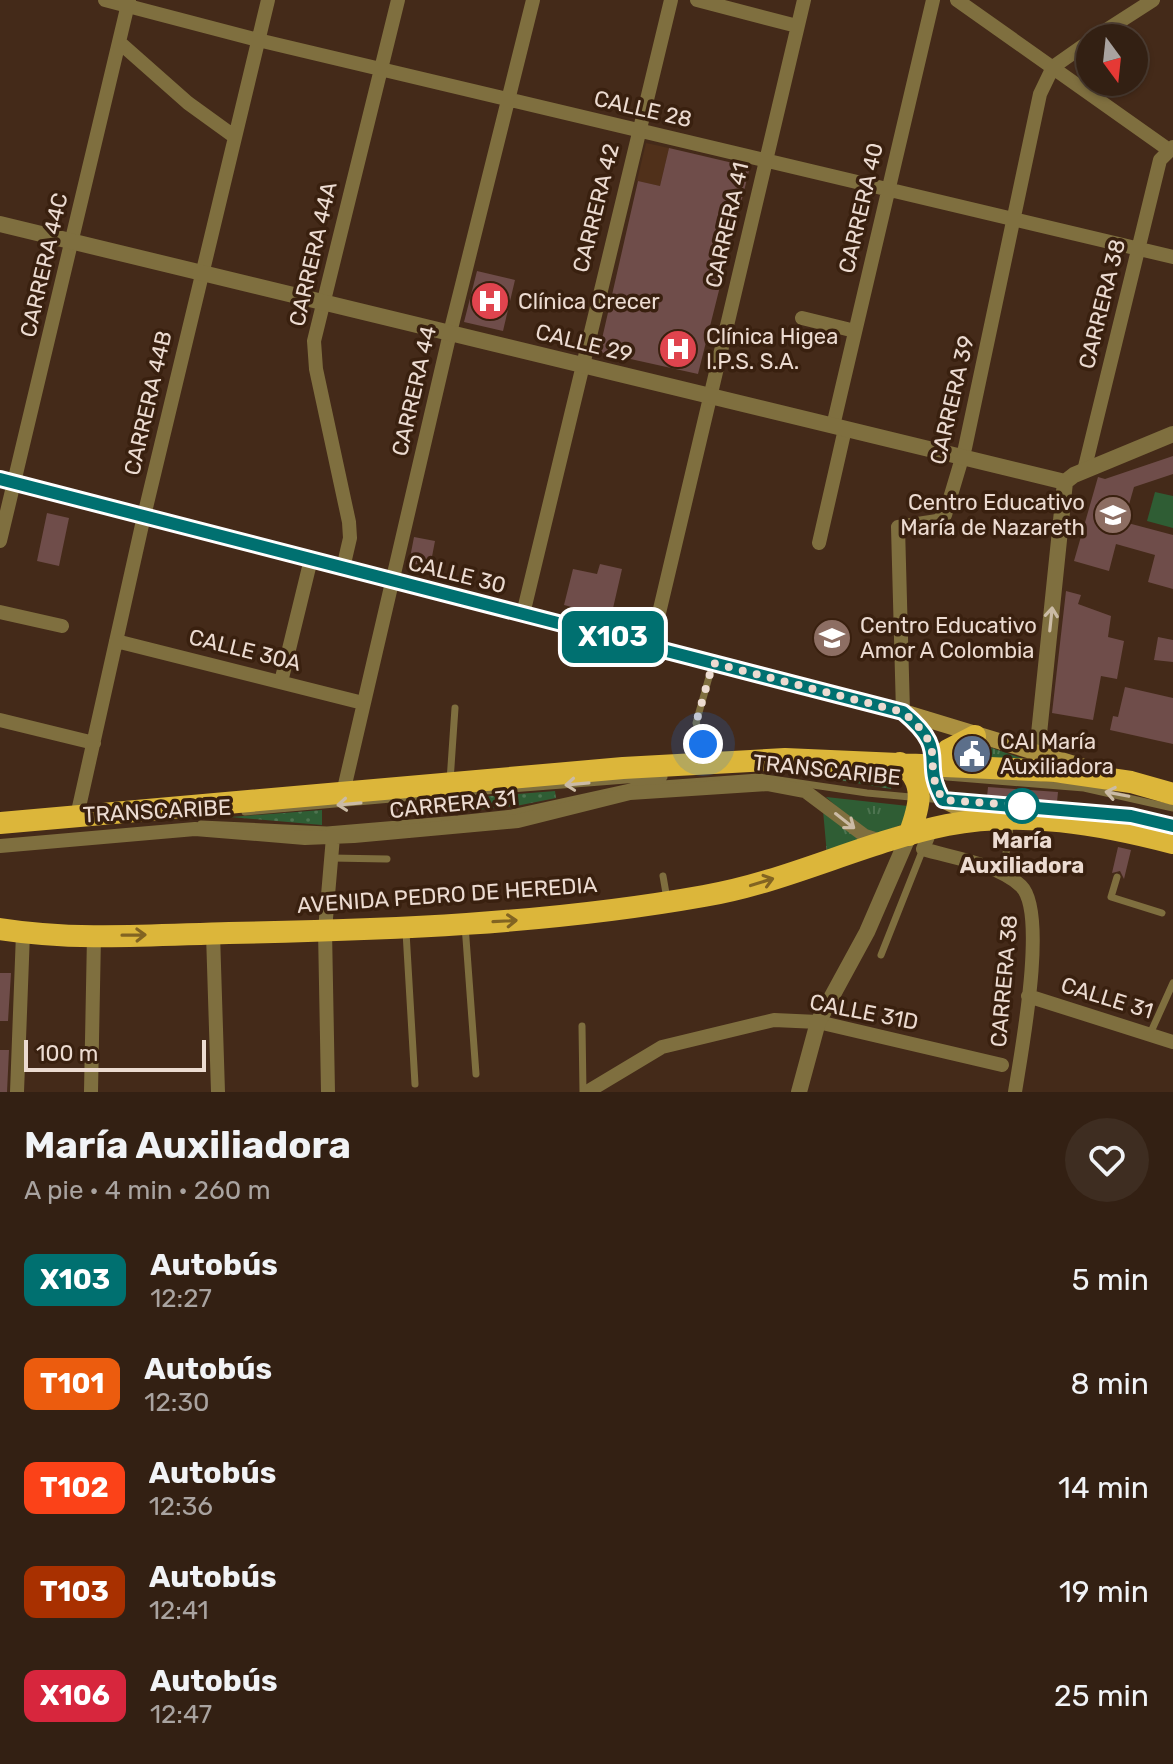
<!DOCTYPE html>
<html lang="es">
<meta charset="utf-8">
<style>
body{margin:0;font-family:Rubik,sans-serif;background:#3e2d21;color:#f1f3f6;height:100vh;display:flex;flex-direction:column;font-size:30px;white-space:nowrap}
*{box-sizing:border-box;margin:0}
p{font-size:26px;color:#a9a3a0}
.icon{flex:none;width:44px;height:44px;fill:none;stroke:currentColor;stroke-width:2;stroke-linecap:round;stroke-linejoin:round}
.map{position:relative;height:1092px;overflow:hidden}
.details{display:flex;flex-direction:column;background:#332013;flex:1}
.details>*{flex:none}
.badge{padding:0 16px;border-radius:12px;font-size:28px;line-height:52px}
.needle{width:52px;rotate:165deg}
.buttons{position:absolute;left:1076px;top:24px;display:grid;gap:16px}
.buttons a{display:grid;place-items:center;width:72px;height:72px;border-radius:50%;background:#332013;box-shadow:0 2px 6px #0004,0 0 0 2px #4e3e33;font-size:40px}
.scale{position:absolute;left:24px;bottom:20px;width:182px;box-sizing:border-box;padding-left:8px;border:4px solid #ecdbd1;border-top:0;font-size:22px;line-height:28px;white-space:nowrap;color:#ecdbd1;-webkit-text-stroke:6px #39200f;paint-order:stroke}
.you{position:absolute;width:40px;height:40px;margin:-20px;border:6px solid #fff;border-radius:50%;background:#1a73e8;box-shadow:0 0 0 12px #1a73e833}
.map>.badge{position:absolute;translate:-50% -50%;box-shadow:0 0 0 4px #fff}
.round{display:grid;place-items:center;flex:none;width:84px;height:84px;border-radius:42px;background:#3e2d21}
.summary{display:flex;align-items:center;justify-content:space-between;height:136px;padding:0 24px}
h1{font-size:38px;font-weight:700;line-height:60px}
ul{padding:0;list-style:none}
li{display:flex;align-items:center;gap:24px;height:104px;padding:0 24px}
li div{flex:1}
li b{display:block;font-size:30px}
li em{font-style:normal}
li .badge{min-width:88px;font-weight:700;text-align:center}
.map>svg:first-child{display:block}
.built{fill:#50301a}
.grass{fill:url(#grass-dots)}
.park{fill:url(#park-tufts)}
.garden{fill:#2f5d34}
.building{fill:#6f4d4a}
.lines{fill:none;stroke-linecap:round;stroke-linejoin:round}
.service{stroke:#7f6f3f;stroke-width:7}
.minor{stroke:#7f6f3f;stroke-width:14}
.tertiary{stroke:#7f6f3f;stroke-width:16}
.secondary{stroke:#ab9040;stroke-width:16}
.trunk{stroke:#dcb63a;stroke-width:22}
.oneway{stroke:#cbbba5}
.oneway2{stroke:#826422}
.line-casing{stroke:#fff;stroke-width:18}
.line{stroke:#007070;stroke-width:12}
.walk{stroke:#ecdbd1;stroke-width:8;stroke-dasharray:0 14.4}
.stop-dot{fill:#fff;stroke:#007070;stroke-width:4}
.labels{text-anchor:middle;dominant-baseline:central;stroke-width:7;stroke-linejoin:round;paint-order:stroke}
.street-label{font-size:22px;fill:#ecdbd1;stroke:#39200f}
.poi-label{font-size:22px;fill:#ecdbd1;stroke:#39200f;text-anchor:start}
.stop-label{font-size:22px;font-weight:bold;fill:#ecdbd1;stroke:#39200f}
</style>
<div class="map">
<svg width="1173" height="1092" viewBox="0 0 1173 1092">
<defs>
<pattern id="grass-dots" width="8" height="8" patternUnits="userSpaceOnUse" patternTransform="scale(2)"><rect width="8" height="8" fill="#2f5d34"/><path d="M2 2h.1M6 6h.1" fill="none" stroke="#4d7450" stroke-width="1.8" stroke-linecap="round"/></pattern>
<pattern id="park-tufts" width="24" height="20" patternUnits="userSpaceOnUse" patternTransform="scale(2)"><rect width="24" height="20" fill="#2f5d34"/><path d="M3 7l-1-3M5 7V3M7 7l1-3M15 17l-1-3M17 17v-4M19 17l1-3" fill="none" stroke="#4d7450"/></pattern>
</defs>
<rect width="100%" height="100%" fill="#442a19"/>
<path class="built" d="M646,143L669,148L660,186L637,181Z"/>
<path class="grass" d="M804,774L893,778L891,789Z
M555,791L556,798L516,806L455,812L454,799Z
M322,810V825L230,817Z"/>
<path class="park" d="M969,740L1044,766L951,760Z
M826,797L908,806L903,824L877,834L859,827Z
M823,810L864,841L827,855Z"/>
<path class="garden" d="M1155,492L1173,496V528L1147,521Z"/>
<path class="building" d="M669,148L750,167L698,374L599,352L638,181L660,186Z
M477,271L515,280L503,331L464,322Z
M1173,456V474L1134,487L1124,522L1173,535V589L1148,582L1155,555L1116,544L1109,571L1074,561L1098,477L1105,479Z
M47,513L69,518L59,566L37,561Z
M414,537L435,541L430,567L409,563Z
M600,564L622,569L611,617L564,605L573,569L597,574Z
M1066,591L1081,595L1078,604L1111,616L1108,637L1124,641L1117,679L1101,676L1093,720L1052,713Z
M1158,637L1173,640V662L1154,660Z
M1125,687L1173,698V744L1110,730L1113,716L1118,717Z
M988,787L1058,792L1057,802L987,797Z
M454,799L455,812L389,818L388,806Z
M1118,847L1131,850L1124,879L1120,871L1112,873Z
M0,973H11L8,1021H0Z
M0,1050H9L7,1092H0Z"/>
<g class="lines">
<path class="service" d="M710,759L696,723L713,663
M947,777L1084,788L1173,808
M450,781L455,708
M473,792L664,777
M955,801L1131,816L1173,826
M245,812L436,795
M201,824L327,830L458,819L512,813L635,786L759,777L867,793L943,800
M331,858L387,859
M1003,873L1011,820
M663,876L667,899
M1117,877L1111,897L1162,913
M465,925L476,1074
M406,932L415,1084
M881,955L923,849
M582,1026L583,1092
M1150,1034L1173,983"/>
<path class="minor" d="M105,0L258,40L1173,257
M697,0L797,26
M957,0L1169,150
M1094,38L1153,0
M119,42L188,103L235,137
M802,318L855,331
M833,426L933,0
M1084,471L1160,160L1173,147
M0,541L129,0
M819,543L845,429
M343,568L350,538L349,522L316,369L314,341L398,0
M0,612L62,626
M523,614L671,0
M116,641L363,703
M651,647L804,0
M281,682L311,559
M903,712L898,527L937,521L945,515L965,448L1040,94L1053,67L1090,41
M0,720L94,743
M343,793L450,333L533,0
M77,816L144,516L268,0
M931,829L923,849C953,858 998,864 1021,886C1048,912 1021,1053 1015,1092
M0,846L195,829L305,838L354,836L518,821L630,793L768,784L805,791L865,836L881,841
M213,934L218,1092
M1028,996L1173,1042
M17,1092L23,933
M91,1092L94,936
M328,1092L325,930L333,837
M587,1092L662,1047L774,1020L818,1022L1002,1065"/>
<path class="tertiary" d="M0,224L1065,482
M1065,482L1074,475L1173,434
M1037,753L1065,482
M799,1092L818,1022L867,932L909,835"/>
<path class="secondary" d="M0,479L903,712L1084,767
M910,718C945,745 925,768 943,800L979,818"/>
<path class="trunk" d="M900,763C928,781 919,808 909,835
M935,765L948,750L975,736
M0,823L623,768L785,759L1055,771L1131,782L1173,794
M0,929C76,941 153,935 229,933C387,930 547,924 704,896C787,882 864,842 947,825C1022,810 1100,824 1173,843"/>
</g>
<defs><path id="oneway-shaft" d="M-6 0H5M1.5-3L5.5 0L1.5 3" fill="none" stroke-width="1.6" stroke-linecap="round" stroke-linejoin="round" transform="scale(2)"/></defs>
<g class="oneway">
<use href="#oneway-shaft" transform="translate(1051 619) rotate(-84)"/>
<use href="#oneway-shaft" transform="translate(577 784) rotate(175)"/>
<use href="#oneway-shaft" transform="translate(1117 794) rotate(-169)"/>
<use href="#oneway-shaft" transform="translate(349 804) rotate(175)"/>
<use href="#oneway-shaft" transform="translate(845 821) rotate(38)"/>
</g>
<g class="oneway2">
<use href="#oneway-shaft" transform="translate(762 882) rotate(-17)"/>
<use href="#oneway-shaft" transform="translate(505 921) rotate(-3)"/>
<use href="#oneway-shaft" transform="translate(134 935) rotate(-1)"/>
</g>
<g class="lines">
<defs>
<path id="line" d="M0,479L903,712C952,753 919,759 943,800L1131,816L1173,826"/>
</defs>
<use href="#line" class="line-casing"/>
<use href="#line" class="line"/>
<path class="walk" d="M703,744L696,723L713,663L903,712C952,753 919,759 943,800L1031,806H1022"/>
</g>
<defs>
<symbol id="hospital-disc" viewBox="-11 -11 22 22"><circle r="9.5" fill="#e0444e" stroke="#39200f"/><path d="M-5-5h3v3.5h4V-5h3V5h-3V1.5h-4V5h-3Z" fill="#fff"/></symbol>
<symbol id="school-disc" viewBox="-11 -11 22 22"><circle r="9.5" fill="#8d6e63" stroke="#39200f"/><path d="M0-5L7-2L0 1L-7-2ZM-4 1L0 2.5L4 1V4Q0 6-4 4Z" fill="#fff"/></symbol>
<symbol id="civic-disc" viewBox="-11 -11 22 22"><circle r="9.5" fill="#5c6f8a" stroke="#39200f"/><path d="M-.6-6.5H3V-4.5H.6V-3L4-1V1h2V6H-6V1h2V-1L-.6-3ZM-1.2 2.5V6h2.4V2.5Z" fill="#fff"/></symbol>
</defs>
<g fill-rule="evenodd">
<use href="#hospital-disc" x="468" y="279" width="44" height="44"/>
<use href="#hospital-disc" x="656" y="327" width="44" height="44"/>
<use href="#school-disc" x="1091" y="493" width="44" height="44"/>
<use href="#school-disc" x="810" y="616" width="44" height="44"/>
<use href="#civic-disc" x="950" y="732" width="44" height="44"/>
</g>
<circle class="stop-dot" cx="1022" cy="806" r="16"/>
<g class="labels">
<g class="street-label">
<text transform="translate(643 109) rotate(13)">CALLE 28</text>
<text transform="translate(596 208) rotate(-76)">CARRERA 42</text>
<text transform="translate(861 208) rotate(-77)">CARRERA 40</text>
<text transform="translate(727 225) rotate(-77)">CARRERA 41</text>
<text transform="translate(313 254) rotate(-77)">CARRERA 44A</text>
<text transform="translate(44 265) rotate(-77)">CARRERA 44C</text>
<text transform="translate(1102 304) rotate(-76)">CARRERA 38</text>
<text transform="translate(584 343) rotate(14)">CALLE 29</text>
<text transform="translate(414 391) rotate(-77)">CARRERA 44</text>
<text transform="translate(952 400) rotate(-77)">CARRERA 39</text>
<text transform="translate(148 403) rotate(-77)">CARRERA 44B</text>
<text transform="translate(457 574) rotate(14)">CALLE 30</text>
<text transform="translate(245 650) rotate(14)">CALLE 30A</text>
<text transform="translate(827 770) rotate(6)">TRANSCARIBE</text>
<text transform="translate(453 804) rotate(-6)">CARRERA 31</text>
<text transform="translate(157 811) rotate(-3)">TRANSCARIBE</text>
<text transform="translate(447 895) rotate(-4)">AVENIDA PEDRO DE HEREDIA</text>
<text transform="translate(1004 981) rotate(-85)">CARRERA 38</text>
<text transform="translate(1107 998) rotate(17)">CALLE 31</text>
<text transform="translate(864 1012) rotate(11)">CALLE 31D</text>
</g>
<g class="poi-label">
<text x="518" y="301">Clínica Crecer</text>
<text x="706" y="336">Clínica Higea<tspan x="706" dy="25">I.P.S. S.A.</tspan></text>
<text x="1085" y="502" text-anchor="end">Centro Educativo<tspan x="1085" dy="25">María de Nazareth</tspan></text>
<text x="860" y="625">Centro Educativo<tspan x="860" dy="25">Amor A Colombia</tspan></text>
<text x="1000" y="741">CAI María<tspan x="1000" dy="25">Auxiliadora</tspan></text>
</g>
<g class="stop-label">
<text x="1022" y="840">María<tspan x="1022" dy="25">Auxiliadora</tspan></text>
</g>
</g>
</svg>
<div class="buttons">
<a><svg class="needle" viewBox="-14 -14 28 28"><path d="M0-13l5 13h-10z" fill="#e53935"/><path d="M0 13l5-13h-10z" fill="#a9a3a0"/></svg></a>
</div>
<div class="scale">100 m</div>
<div class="you" style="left:703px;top:744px"></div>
<b class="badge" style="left:613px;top:637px;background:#007070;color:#fff">X103</b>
</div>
<section class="details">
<div class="summary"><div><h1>María Auxiliadora</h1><p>A pie · 4 min · 260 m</p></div><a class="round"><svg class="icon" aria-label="heart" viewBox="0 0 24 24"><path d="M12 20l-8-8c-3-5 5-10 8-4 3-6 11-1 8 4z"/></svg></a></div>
<ul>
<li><span class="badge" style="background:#007070;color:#fff">X103</span><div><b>Autobús</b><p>12:27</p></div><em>5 min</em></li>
<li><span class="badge" style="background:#ec5c0e;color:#fff">T101</span><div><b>Autobús</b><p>12:30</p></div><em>8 min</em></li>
<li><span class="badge" style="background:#fb4218;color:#fff">T102</span><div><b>Autobús</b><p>12:36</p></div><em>14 min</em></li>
<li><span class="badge" style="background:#a83000;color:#fff">T103</span><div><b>Autobús</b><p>12:41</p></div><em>19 min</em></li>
<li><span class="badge" style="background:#d7263d;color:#fff">X106</span><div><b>Autobús</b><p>12:47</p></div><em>25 min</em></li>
</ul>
</section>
